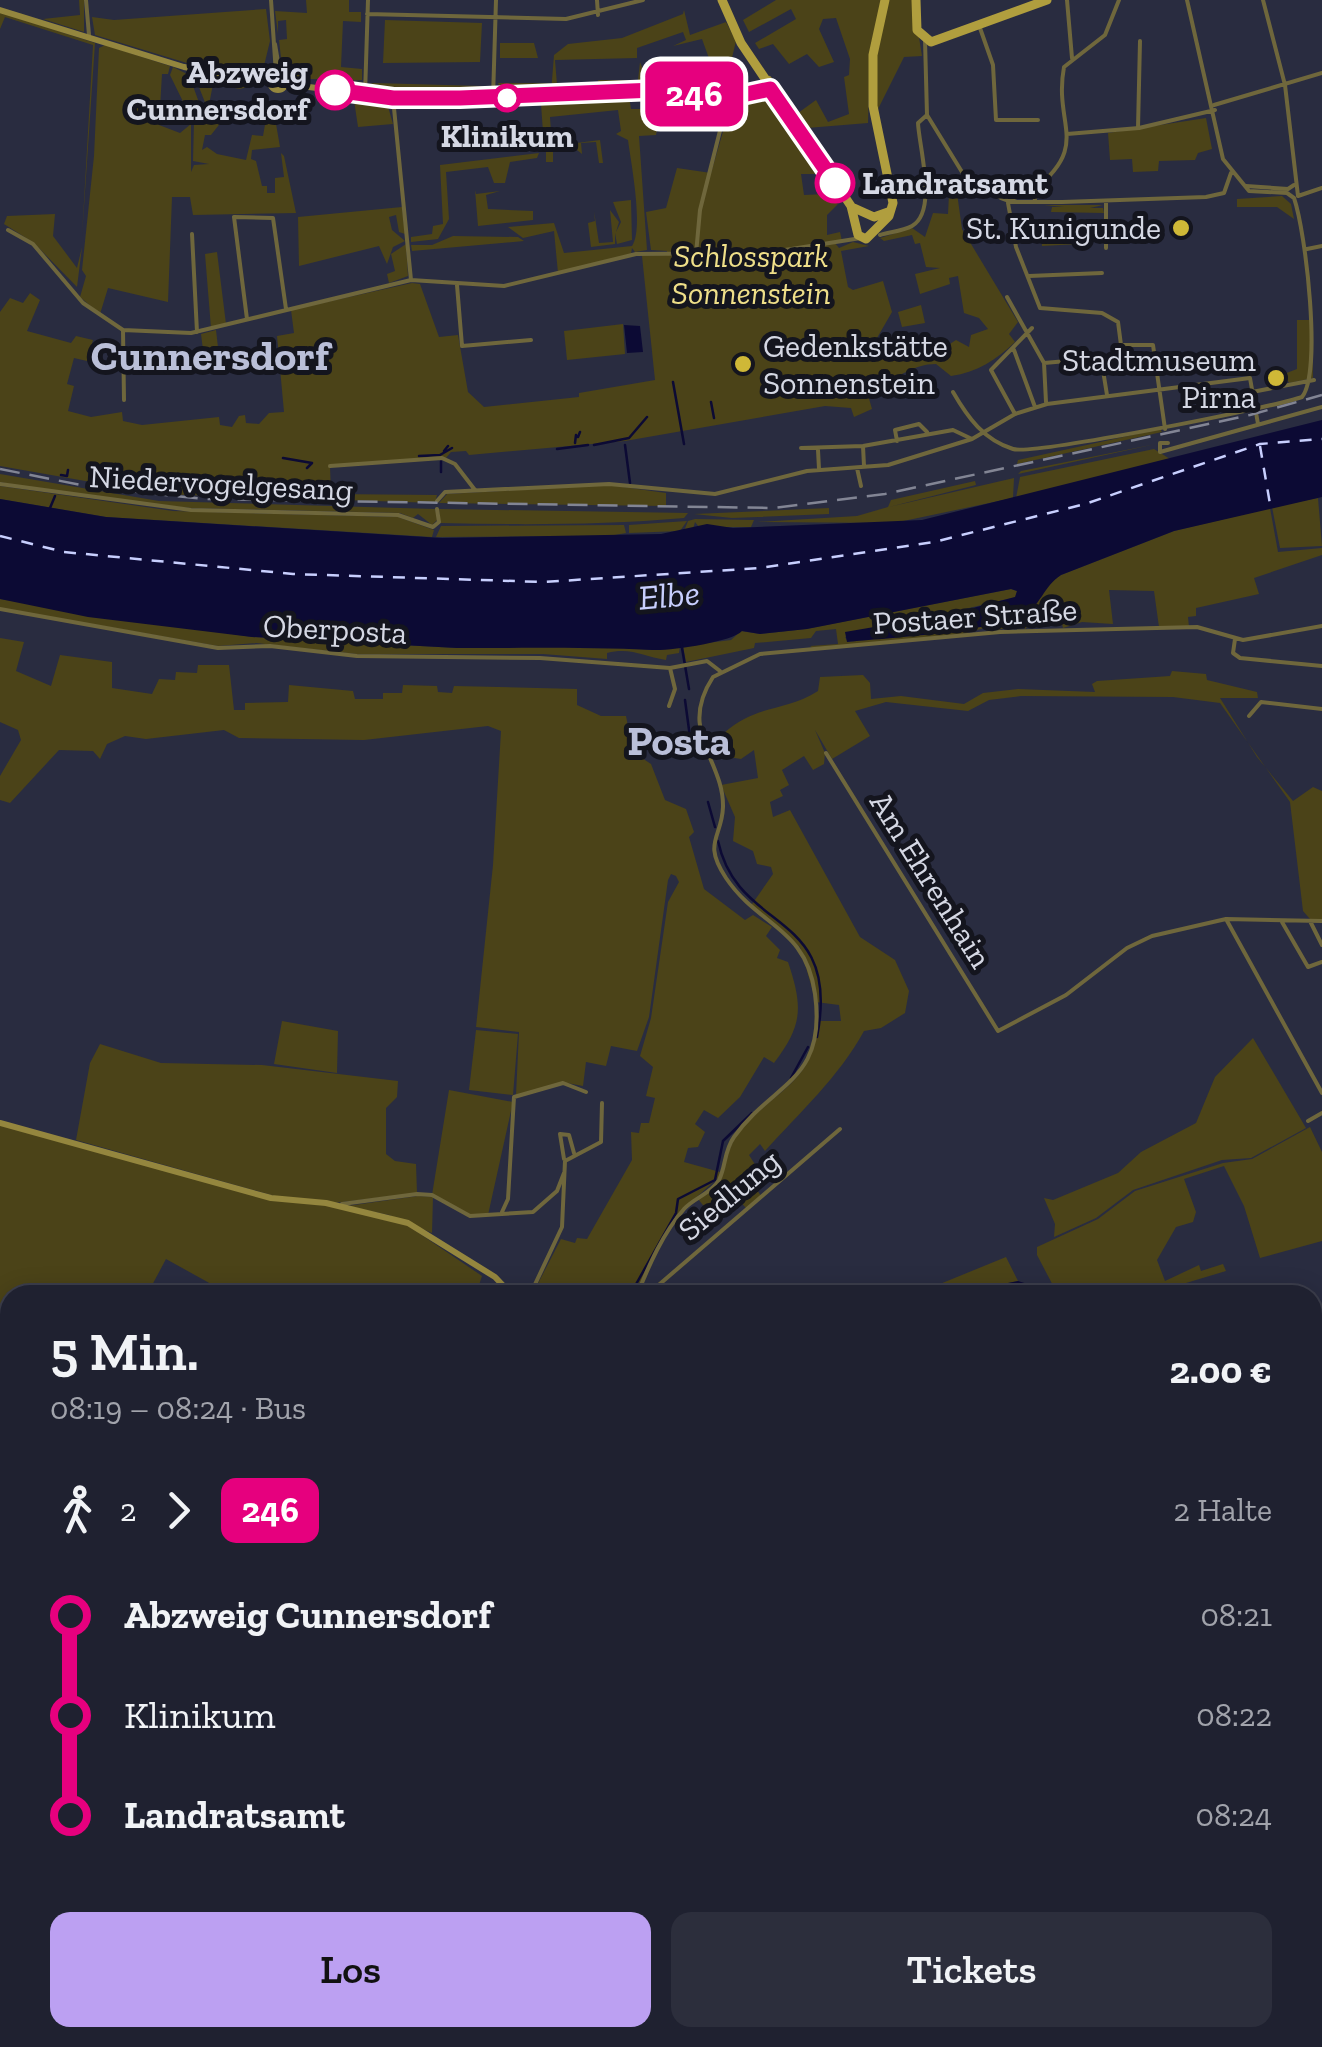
<!DOCTYPE html>
<html lang="de">
<meta charset="utf-8">
<style>
body{margin:0;font-family:"Zilla Slab",serif;background:#2c2e3c;color:#f1f3f6;height:100vh;display:flex;flex-direction:column;font-size:38px;white-space:nowrap}
*{box-sizing:border-box;margin:0}
p{font-size:32px;color:#a1a3ab}
.icon{flex:none;width:55px;height:55px;fill:none;stroke:currentColor;stroke-width:2;stroke-linecap:round;stroke-linejoin:round}
.map{position:relative;flex:1;overflow:hidden}
.panel{position:absolute;left:0px;top:1285px;width:1322px;height:762px;display:flex;flex-direction:column;background:#1f2130;border-radius:30px 30px 0 0;box-shadow:0 5px 25px #0003,0 0 0 2px #3c3e4c}
.panel>*{flex:none}
.badge{padding:0 20px;border-radius:15px;font-size:35px;line-height:65px}
.map>.badge{position:absolute;translate:-50% -50%;box-shadow:0 0 0 5px #fff}
.legs{display:flex;align-items:center;gap:15px;height:110px;padding:0 50px;font-size:32px}
.legs p{margin-inline-start:auto}
.head{display:flex;align-items:center;justify-content:space-between;height:170px;padding:0 50px}
h1{font-size:55px;font-weight:600;line-height:75px}
.button{display:flex;gap:20px;margin-top:auto;padding:20px 50px}
.button a{flex:1;height:115px;border-radius:20px;background:#bca0f2;color:#111;font-size:40px;font-weight:600;line-height:115px;text-align:center}
.button a+a{background:#2c2e3c;color:#f1f3f6}
ul{padding:0 50px;list-style:none}
li{display:flex;align-items:center;gap:35px;height:100px;font-size:38px}
li i{display:grid;place-items:center;width:15px;height:100%;margin:0 12px;background:currentColor}
li i::after{content:'';width:25px;height:25px;margin:-12px;border:8px solid;border-radius:50%;background:#1f2130}
li p{margin-inline-start:auto}
li:first-child i{background:linear-gradient(#0000 50%,currentColor 0)}
li:last-child i{background:linear-gradient(currentColor 50%,#0000 0)}
.map>svg:first-child{display:block}
.green{fill:#4b4318}
.water{fill:#0c0a34}
.lines{fill:none;stroke-linecap:round;stroke-linejoin:round}
.stream{stroke:#0c0a34;stroke-width:2.5}
.ferry{stroke:#c8cffe;stroke-width:2.5;stroke-dasharray:12 10;stroke-linecap:butt}
.street{stroke:#6f673c;stroke-width:4}
.secondary{stroke:#94863e;stroke-width:6}
.primary{stroke:#b09e3e;stroke-width:9}
.rail{stroke:#828594;stroke-width:2.5;stroke-dasharray:20 10;stroke-linecap:butt}
.line-1-casing{stroke:#fff;stroke-width:22}
.line-1{stroke:#e6007e;stroke-width:15}
.stop-1-dot{fill:#fff;stroke:#e6007e;stroke-width:5}
.poi-dot{fill:#cfb837;stroke:#14151e;stroke-width:4}
.labels{text-anchor:middle;dominant-baseline:central;stroke-width:10;stroke-linejoin:round;paint-order:stroke}
.stop-label{font-size:32px;font-weight:bold;fill:#d5d8e4;stroke:#14151e;text-anchor:end}
.poi-label{font-size:32px;fill:#d5d8e4;stroke:#14151e;text-anchor:end}
.park-label{font-size:32px;font-style:italic;fill:#efdf89;stroke:#14151e}
.street-label{font-size:32px;fill:#d5d8e4;stroke:#14151e}
.water-label{font-size:35px;font-style:italic;fill:#c8cffe;stroke:#14151e}
.district-label{font-size:42px;font-weight:bold;fill:#babfd8;stroke:#14151e}
</style>
<div class="map">
<svg width="1322" height="2047" viewBox="0 0 1322 2047">
<rect width="100%" height="100%" fill="#292c40"/>
<path class="green" d="M79,0H84V32L43,19L80,15Z
M306,0H349V12H361V22L343,21L341,67L362,69V80L346,81L362,82L360,89L334,86V79H292L282,67L279,40L287,39L286,20L278,21V34L275,11L307,13Z
M776,0H883L870,55L868,123L807,128L798,113L816,100L828,122L849,114L844,77L849,75L850,59L836,18L823,19L819,29L834,62L819,67L807,54L789,64L773,44L759,49L755,43L796,19L791,9L749,32L743,20Z
M887,0H913L922,56L904,57L876,113L874,72Z
M266,9L270,41L262,74L190,64L95,35L92,17L114,20Z
M684,10L690,35L726,22L736,41L731,62L710,70L711,80L705,82L711,88L708,93L599,87L598,80H638L640,62L648,82L663,77L665,81L710,61L702,39L673,46L686,40L683,32L637,48V58L555,60L557,85L551,93L554,55L568,44L622,38L683,14Z
M0,12L95,43L82,236L93,45L5,17L0,29Z
M385,20L482,23L480,62L383,63Z
M500,43H534L538,58H500Z
M105,45L170,66L168,74H162L159,125L180,133L191,124V172L194,165L209,164L193,161L194,122L203,114L222,121L211,135H205L202,150L207,147L217,154L246,160L252,135L263,136L266,119L275,118L280,147L252,150L251,159L256,161L262,186H267V193H275V178L284,177L281,153L284,156L296,213L193,215L190,197H172L168,302L108,288L100,314L80,297L86,276L82,270L94,156L99,48Z
M173,67L189,75L201,108L191,118L170,75Z
M201,73L263,83L240,89L213,84L208,110L195,77Z
M374,83L482,86L489,91L479,96L370,91L369,84Z
M498,83H550V89L502,92Z
M762,94L771,95L823,174H801L804,195L827,194L838,204L827,215V235L840,232L842,241L835,243L839,248L853,242L869,246L841,251L848,287L853,290L883,281L892,312L877,338L840,345L841,354L884,355L889,360L893,354L932,345L939,351L956,340L969,347L971,335L988,329L979,318L964,313L958,276L949,278L950,284L920,294L915,274L940,268L926,267L920,243L915,244L912,235L884,241L880,238L912,228L925,237L933,213L948,214L949,194L957,193L962,229L1018,322L1009,334L1015,342C996,360 978,372 951,376L936,364C913,364 901,378 880,382L882,392L868,395L872,409L854,417L851,408L825,406L625,441L469,455L466,451L451,452L446,458L330,466L331,494L437,495L435,503L159,494L0,466V312L10,298L23,303L30,293L40,300L27,331L71,343L76,336L93,340L87,361L74,358L67,384L74,386L68,411L91,417L122,412L123,421L142,425L219,417L220,425L232,427L239,416L245,415L246,423L259,424L269,413L284,412L277,336L294,333L291,310L412,283L420,284L439,337L458,335L468,392L484,407L579,397V393L655,380L642,256L667,255V251L651,250L646,212L666,208L677,168L711,173L731,104Z
M629,96L631,109H661L656,135L639,136L647,250L635,252L632,248L631,254L558,273L554,231L523,238L508,227L554,223L564,253L632,246C644,229 631,163 628,140L616,134L621,131L618,110L550,117L551,132H543L541,104Z
M354,100L387,103L393,124L358,127Z
M1206,118L1212,149L1198,153L1195,160L1159,161L1158,171L1133,172L1132,159L1110,160L1108,133Z
M600,140L603,163H599L596,142L581,143L582,154L577,150L553,152V162H546V147Z
M539,153L537,158L510,162L505,183H494L488,167L446,172L449,219L438,239L411,242V237L432,234L433,226L443,224L440,165Z
M475,190L476,194L500,191L486,195L488,209L533,211V220L478,226Z
M1282,196L1291,204L1294,219L1277,207H1237V199Z
M631,200L632,240L617,244L615,233V244L591,247L588,223L595,221L594,211L599,243L613,242L610,210L619,222L616,232L621,222L613,202Z
M1044,205H1103L1090,208H1103L1104,213L1051,212L1052,207H1064Z
M402,207L405,234L399,232L396,215L389,217L392,230L405,241L393,247L387,264L379,246L299,266L298,217Z
M55,214L53,236L77,268L82,247L77,287L34,243L4,224L7,216Z
M1041,230L1056,235L1078,230L1079,244L1042,246Z
M453,236L518,237L524,241L412,251L411,245H432Z
M406,244L408,276L389,283L387,274L395,271L391,254Z
M217,252L226,324L211,328L205,254Z
M921,305L925,323L902,327L898,312Z
M1297,320H1312L1313,378L1289,383L1284,374L1297,369Z
M623,324L625,354L567,360L564,331Z
M216,330L219,356L204,358L201,334Z
M1160,429L1162,432L1017,464L1018,460Z
M1156,444L1018,474L1021,471Z
M1154,449L1170,459L1016,498L1020,477Z
M0,474L159,501L435,509L438,519L432,525L418,514L413,518L400,513L191,508L82,497L0,482Z
M1014,478L1013,498L894,523L757,522L857,516L888,507L891,500L975,481L976,485L889,507Z
M609,485L666,493V506L439,503L447,494Z
M0,486L173,511L398,517L434,530L432,537L106,517L0,499Z
M1318,498L1322,546L1280,548L1272,507Z
M829,508V514L732,518L694,514Z
M1270,508L1278,552L1322,548V555L1254,578L1259,594L1196,608V616L1188,617L1189,627H1159L1154,591L1109,590L1113,624L1082,622L1063,628L1062,624H1027L1026,629L1018,625L993,631L992,626L962,634L813,648L810,646L838,644L836,629L816,631L811,638L755,643L754,648L686,662L683,646L731,640L741,631L760,634L806,629L1011,589L1017,591L1016,597L845,637L848,642L1011,620C1035,610 1040,588 1061,575L1174,531Z
M439,509L688,513L684,518C603,525 522,525 440,523Z
M754,520L751,527H699L695,522L693,529L684,531L688,521L695,519Z
M687,521L680,531L629,533V525Z
M624,525L626,533L609,536L436,537L441,526Z
M0,599L252,637L458,648L567,644L654,650L680,646L679,653L667,655L666,660C643,657 632,647 607,653V659L543,654H357L256,643L218,646L0,608Z
M0,638L24,642L16,671L51,686L60,655L112,662V688L152,694L159,679L175,680L176,672L197,673L198,665H229L234,710H245V703L288,702L289,685L353,691L355,699H383V693H402L403,685L437,686L438,692L452,693L454,686L577,689V705L601,716H626L633,752L651,764L665,800L686,809L694,832L689,837L704,889L745,920L753,915L772,927L766,936L780,950L777,958L788,962C803,1007 803,1025 774,1063L764,1057L740,1097L718,1118L704,1110L695,1124L705,1132L698,1147L688,1148L684,1162L720,1172L719,1177L681,1211L653,1255L635,1295H532L561,1239L575,1243L577,1238L587,1239L632,1160L631,1132L639,1133L641,1123H649L655,1098L646,1096L653,1067L640,1056L651,1018L668,902L679,882L676,876L671,874L668,880L649,1017L637,1051L611,1046L606,1066L586,1062L583,1086L567,1083L516,1095L519,1032L476,1027L493,865L501,731L488,726L364,740L239,738L224,730L146,739L125,736L107,744L100,759L93,751L59,750L10,803L0,800V776L21,740L18,730L0,722Z
M1172,671L1206,674L1207,680L1257,692L1258,698H1220L1257,757L1293,801L1313,787L1322,791V921L1310,919L1303,911L1290,802L1220,703L1173,697L1021,696L989,700L968,711L886,702L855,711L870,736L832,759L815,730L825,753L824,764L813,770L804,756L782,770L789,785L780,790L783,796L770,802L773,817L790,810L860,937L895,960L909,991L905,1013L881,1028L864,1031C839,1077 800,1112 765,1151L760,1144L749,1155L756,1166L750,1179L761,1196L746,1208L736,1197L711,1215L698,1199L720,1183C726,1165 727,1148 739,1132C773,1090 814,1085 818,1021H841L839,1005L816,1002L800,947L750,907L773,874L771,867L757,864L753,851L733,841L735,817L721,785L758,778L754,750L741,759L723,756L724,733C756,704 785,712 818,691L820,677L863,675L870,683L871,699L901,696L964,704L983,693L1018,689L1095,692L1092,684L1097,681L1170,676Z
M282,1021L338,1031L337,1073L274,1064Z
M476,1030L518,1034L513,1095L469,1090Z
M1253,1038L1306,1128L1251,1158L1222,1160L1133,1190L1096,1218L1054,1237L1055,1224L1044,1198L1053,1200L1118,1173L1141,1152L1196,1123L1215,1077Z
M100,1044L161,1063L262,1065L398,1081L397,1097L386,1108V1154L395,1161L416,1164L417,1193L334,1203L282,1198L76,1140L90,1063Z
M449,1090L513,1102L488,1215L475,1217L432,1195Z
M0,1125L258,1196L325,1205L407,1225L482,1276L479,1285L467,1291L470,1295H231L166,1259L150,1289L155,1295H10V1421L0,1422Z
M1310,1127L1322,1152V1241L1260,1258L1244,1206L1224,1166L1184,1179L1196,1212L1193,1222L1176,1227L1157,1260L1165,1281L1199,1265L1201,1271L1223,1264L1226,1271L1146,1295H1058L1037,1255V1247L1098,1219L1135,1191L1223,1163L1252,1159Z
M418,1196L433,1197L432,1233L389,1215L347,1206Z
M1006,1257L1018,1281L1008,1283L998,1295H913Z
M10,1600V1686L0,1688V1602Z
M10,1689V1808L0,1811V1692Z
M1313,1772L1322,1776V1841L1313,1845Z
M1322,1845V2047H994L999,2038H1312V1848Z
M890,2038H939L964,2044L972,2038H995L990,2047H917Z"/>
<path class="water" d="M624,325L640,326L643,352L627,353Z
M1322,420V497L1174,531L1061,575C1044,586 1040,606 1025,614C993,632 888,638 847,642L845,632L950,614L1015,597L1017,591L1011,589L807,629L760,634L742,631C732,642 670,651 653,650C587,647 523,648 457,648L252,637L88,617L0,599V499L106,517L442,538L661,534L707,524L733,528L922,520Z
M1018,1281L1034,1286L1037,1295H998L1008,1283Z"/>
<g class="lines">
<path class="stream" d="M673,382L684,444
M711,402L714,418
M578,437L580,432
M575,443L576,435
M594,445L629,438L647,417
M625,445L630,483
M557,449L588,445
M444,451L448,446
M419,456L440,455L452,448
M283,458L312,463L307,468
M441,461V472
M61,475L67,476L68,470
M50,508L55,496
M681,642L689,689
M685,700L692,752
M708,802L715,827
M718,841C738,935 842,908 817,1037
M791,1078L808,1047
M630,1295L676,1213L678,1199L715,1180L723,1141L752,1113
M0,1716L10,1713
M1123,2038L1136,2047
M1240,2038L1243,2047"/>
<path class="ferry" d="M1260,446L1270,504
M0,536L64,552L293,574L544,582L760,568L934,542L1085,504L1260,444L1322,439"/>
<path class="street" d="M86,0L89,35
M271,0L276,74
M597,0L598,15
M1067,0L1072,58
M1187,0L1223,159L1249,191L1287,193L1294,198
M1263,0L1285,85L1298,196
M367,14L566,19L643,0
M980,28L993,65L996,120H1038
M925,40L927,115L962,172L1001,198L1012,202H1062L1206,197L1224,193L1231,173
M275,44L280,74
M365,95L368,0
M393,98L411,280
M493,98L496,0
M1214,105L1322,73
M1138,128L1140,41
M1067,134L1139,128L1215,110
M1246,186L1288,189L1294,185
M998,194L1014,198L1031,192
M1298,196L1322,188
M1012,198L1008,203L1016,247L1040,308L1102,313L1118,322L1121,345H1153L1165,429
M1035,200L1033,191C1092,144 1053,126 1064,67L1105,35L1119,0
M1106,201V248
M8,230L33,244L83,303L123,330L191,333L411,280L504,286L636,254L766,253L861,238
M192,234L197,332
M880,235C890,232 903,231 912,226C938,211 919,147 918,123L927,115
M1307,249L1322,246
M696,254L700,210L728,99
M1029,276L1102,273
M457,285L462,346L531,340
M1007,297L1044,363L1046,402
M247,319L234,217L273,218L286,309
M123,330L124,400
M1014,350L1035,407
M1044,363L1101,358L1107,395
M953,392C968,418 984,440 1013,449C1033,455 1271,408 1302,397C1322,372 1306,233 1294,198
M1252,392L1314,380
M1015,414L991,370L1032,328
M897,441L895,430L919,424L927,432
M1168,443H1160V452L1322,407
M863,446L864,466
M801,448L863,446L953,430L972,439
M818,450L819,469
M330,466L442,458L455,464L475,490
M857,468L861,486
M0,484L191,510L398,515L433,527L439,522L437,509
M437,501L445,492L609,484L715,494L807,471L888,465L972,439L1015,414L1047,404L1250,378L1258,424
M0,609L218,648L270,646L357,656L540,658L670,668L707,661L720,671
M1235,639L1233,653L1240,658L1322,666
M669,706L675,689L670,668
M1249,716L1261,702L1322,709
M826,753L998,1031L1066,995L1127,948L1152,936L1226,919L1322,921
M1226,919L1322,1093
M1310,921L1322,945
M1282,922L1308,967L1322,962
M1308,1121L1322,1113
M564,1159L560,1134L569,1135L574,1153
M342,1204L417,1194L432,1195L470,1216L533,1212L557,1191L564,1173
M502,1212L508,1199L514,1097L563,1083L586,1092
M530,1295L562,1227L565,1161L601,1142L602,1103
M637,1295C649,1265 663,1233 684,1209C694,1198 712,1193 719,1180C726,1166 724,1151 734,1137C773,1082 827,1082 815,994C806,927 759,927 726,878C702,842 722,838 723,807C724,760 677,732 713,677L760,654L1000,632L1197,627L1243,640L1322,626
M647,1295L840,1129
M252,2038L256,2047
M264,2047L275,2038"/>
<path class="secondary" d="M0,10L184,67L270,82
M270 82a8 8 0 1 1 16 0a8 8 0 1 1-16 0Z
M286,84L393,98H535L639,90L728,99L772,90
M741,96L769,79
M0,1123L271,1198L326,1203L408,1223L495,1277L512,1295
M1312,1390L1322,1363
M1312,1569H1322
M0,2039L10,2035"/>
<path class="primary" d="M722,0L741,43L851,206L858,235L866,239L889,216L893,203L873,106V55L885,0
M916,0L917,30L931,42L1047,0
M854,208L874,217L888,212"/>
<path class="rail" d="M0,469L91,487L204,499L774,508L885,494L1250,415L1322,395
M0,1699L10,1695
M1312,1846L1322,1843
M991,2047L996,2038"/>
</g>
<g class="lines">
<defs>
<path id="line-1" d="M335,90L393,98H460L655,90L728,98L770,89L835,183"/>
</defs>
<use href="#line-1" class="line-1-casing"/>
<use href="#line-1" class="line-1"/>
</g>
<g class="stop-1-dot">
<circle cx="335" cy="90" r="18"/>
<circle cx="507" cy="98" r="12"/>
<circle cx="835" cy="183" r="18"/>
</g>
<g class="poi-dot">
<circle cx="1181" cy="228" r="10"/>
<circle cx="743" cy="364" r="10"/>
<circle cx="1276" cy="378" r="10"/>
</g>
<g class="labels">
<g class="stop-label">
<text x="308" y="72">Abzweig<tspan x="308" dy="37">Cunnersdorf</tspan></text>
<text x="507" y="136" text-anchor="middle">Klinikum</text>
<text x="862" y="183" text-anchor="start">Landratsamt</text>
</g>
<g class="poi-label">
<text x="1161" y="228">St. Kunigunde</text>
<text x="763" y="346" text-anchor="start">Gedenkstätte<tspan x="763" dy="37">Sonnenstein</tspan></text>
<text x="1256" y="360">Stadtmuseum<tspan x="1256" dy="37">Pirna</tspan></text>
</g>
<g class="park-label">
<text x="751" y="256">Schlosspark<tspan x="751" dy="37">Sonnenstein</tspan></text>
</g>
<g class="street-label">
<text transform="translate(221 483) rotate(3)">Niedervogelgesang</text>
<text transform="translate(975 616) rotate(-4)">Postaer Straße</text>
<text transform="translate(335 629) rotate(3)">Oberposta</text>
<text transform="translate(931 880) rotate(58)">Am Ehrenhain</text>
<text transform="translate(729 1195) rotate(-40)">Siedlung</text>
</g>
<g class="water-label">
<text transform="translate(669 595) rotate(-5)">Elbe</text>
</g>
<g class="district-label">
<text x="210" y="355">Cunnersdorf</text>
<text x="679" y="740">Posta</text>
</g>
</g>
</svg>
<b class="badge" style="left:694px;top:94px;background:#e6007e;color:#fff">246</b>
<section class="panel">
<div class="head"><div><h1>5 Min.</h1><p>08:19 – 08:24 · Bus</p></div><b>2.00 €</b></div>
<div class="legs"><svg class="icon" aria-label="walk" viewBox="0 0 24 24"><circle cx="13" cy="4" r="2"/><path d="M13 8l-2 6 4 7M11 14l-3 7M7 12l3-4h3l4 4"/></svg>2<svg class="icon" aria-label="forward" viewBox="0 0 24 24"><path d="M9 5l7 7-7 7"/></svg><b class="badge" style="background:#e6007e;color:#fff">246</b><p>2 Halte</p></div>
<ul>
<li><i style="color:#e6007e"></i><b>Abzweig Cunnersdorf</b><p>08:21</p></li>
<li><i style="color:#e6007e"></i><span>Klinikum</span><p>08:22</p></li>
<li><i style="color:#e6007e"></i><b>Landratsamt</b><p>08:24</p></li>
</ul>
<div class="button"><a>Los</a><a>Tickets</a></div>
</section>
</div>
